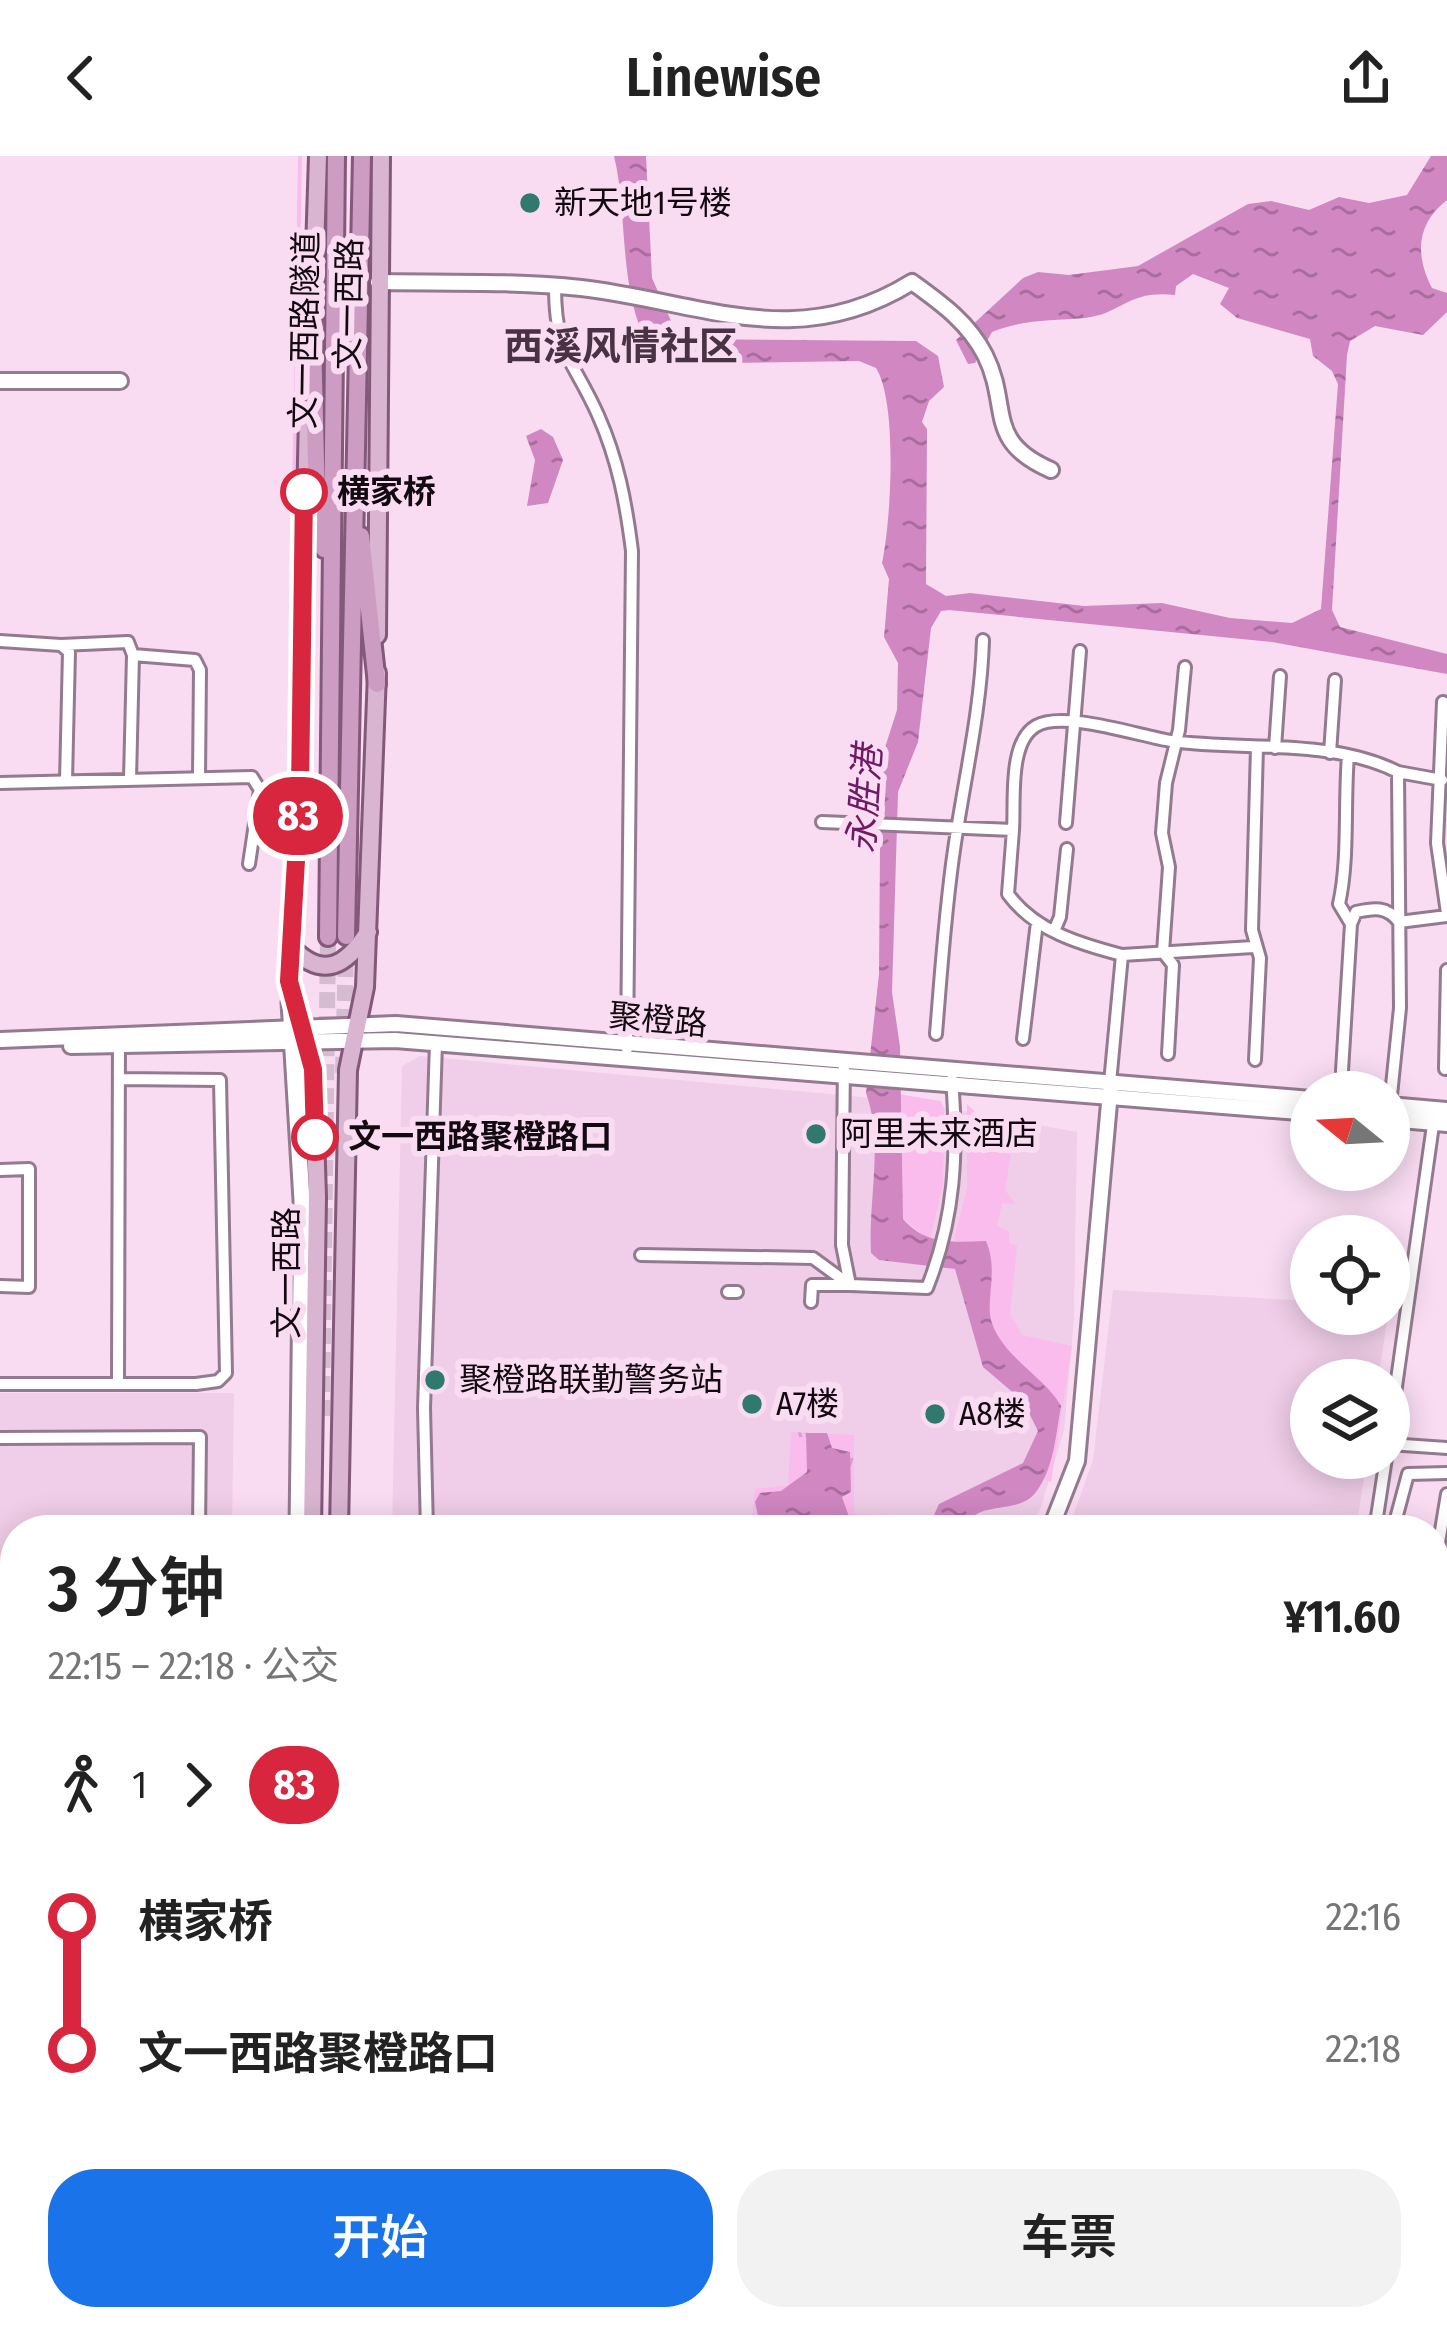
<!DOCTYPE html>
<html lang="zh">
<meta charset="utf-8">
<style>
body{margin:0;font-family:"Fira Sans Condensed","Noto Sans SC",sans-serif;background:#f2f2f2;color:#222;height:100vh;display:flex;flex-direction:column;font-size:45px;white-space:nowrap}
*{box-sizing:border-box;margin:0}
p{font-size:39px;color:#767676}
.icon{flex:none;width:66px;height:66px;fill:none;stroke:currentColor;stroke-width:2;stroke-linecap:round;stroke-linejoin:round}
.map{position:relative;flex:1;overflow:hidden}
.drawer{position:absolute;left:0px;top:1359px;width:1449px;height:816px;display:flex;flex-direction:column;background:#fff;border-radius:48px 48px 0 0;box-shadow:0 6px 30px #0003}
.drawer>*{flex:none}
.badge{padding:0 24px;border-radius:39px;font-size:42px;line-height:78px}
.needle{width:78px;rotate:288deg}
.fabs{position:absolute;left:1290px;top:915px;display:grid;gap:24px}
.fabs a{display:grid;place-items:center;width:120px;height:120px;border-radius:50%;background:#fff;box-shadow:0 6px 30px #0003;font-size:60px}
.map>.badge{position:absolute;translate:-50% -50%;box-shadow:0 0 0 6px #fff}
.legs{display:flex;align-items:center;gap:18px;height:132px;padding:0 48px;font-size:39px}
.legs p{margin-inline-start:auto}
.headline{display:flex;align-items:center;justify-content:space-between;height:204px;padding:0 48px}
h1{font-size:66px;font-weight:600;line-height:90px}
.action{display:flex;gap:24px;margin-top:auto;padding:24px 48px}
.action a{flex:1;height:138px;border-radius:48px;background:#1a73e8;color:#fff;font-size:48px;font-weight:600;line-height:138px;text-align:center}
.action a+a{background:#f2f2f2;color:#222}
ul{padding:0 48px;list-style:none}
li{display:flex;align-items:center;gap:42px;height:132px;font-size:45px}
li i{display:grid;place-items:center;width:18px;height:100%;margin:0 15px;background:currentColor}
li i::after{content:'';width:30px;height:30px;margin:-15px;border:9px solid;border-radius:50%;background:#fff}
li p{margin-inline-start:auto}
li:first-child i{background:linear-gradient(#0000 50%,currentColor 0)}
li:last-child i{background:linear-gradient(currentColor 50%,#0000 0)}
header{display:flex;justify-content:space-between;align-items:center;height:156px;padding:0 48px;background:#fff;font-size:54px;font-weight:600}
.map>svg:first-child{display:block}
.built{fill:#f0cde8}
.green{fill:#f9bcec}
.park{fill:url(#park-tufts)}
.water{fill:url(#water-ripples)}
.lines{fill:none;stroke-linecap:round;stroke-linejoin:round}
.trunk-tunnel{stroke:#d6bcd0;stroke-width:16;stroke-dasharray:16 8;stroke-linecap:butt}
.minor-casing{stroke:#947a8e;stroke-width:16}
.tertiary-casing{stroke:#947a8e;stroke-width:20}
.secondary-casing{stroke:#947a8e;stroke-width:21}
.primary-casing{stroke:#83597a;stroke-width:22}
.trunk-casing{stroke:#83597a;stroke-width:22}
.minor{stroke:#fff;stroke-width:10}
.tertiary{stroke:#fff;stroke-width:14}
.secondary{stroke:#fff;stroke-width:15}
.primary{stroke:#d9b5d1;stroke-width:16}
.trunk{stroke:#cc9cc2;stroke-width:16}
.line-1-casing{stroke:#fff;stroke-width:27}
.line-1{stroke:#d7263d;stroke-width:18}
.poi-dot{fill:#31786f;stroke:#f9dcf2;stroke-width:4.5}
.stop-1-dot{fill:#fff;stroke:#d7263d;stroke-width:6}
.labels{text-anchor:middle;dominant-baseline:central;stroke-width:12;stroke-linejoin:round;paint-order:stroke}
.poi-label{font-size:33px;fill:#130a11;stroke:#f9dcf2;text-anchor:start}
.street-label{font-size:33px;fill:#130a11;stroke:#f9dcf2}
.stop-label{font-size:33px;font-weight:bold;fill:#130a11;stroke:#f9dcf2;text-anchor:start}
.water-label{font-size:36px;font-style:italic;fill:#701965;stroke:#f9dcf2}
.quarter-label{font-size:39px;font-weight:bold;fill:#483243;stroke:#f9dcf2}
</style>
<header><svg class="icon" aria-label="back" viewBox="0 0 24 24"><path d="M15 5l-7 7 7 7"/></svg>Linewise<svg class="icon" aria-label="share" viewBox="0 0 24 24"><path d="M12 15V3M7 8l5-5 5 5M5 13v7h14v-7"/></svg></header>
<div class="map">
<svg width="1447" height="2175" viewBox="0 0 1447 2175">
<defs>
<pattern id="park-tufts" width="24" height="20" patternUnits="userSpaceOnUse" patternTransform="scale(3)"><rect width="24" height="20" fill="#f9bcec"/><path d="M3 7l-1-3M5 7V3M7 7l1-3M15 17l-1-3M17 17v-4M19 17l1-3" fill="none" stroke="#d5a0c9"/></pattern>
<pattern id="water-ripples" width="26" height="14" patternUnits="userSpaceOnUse" patternTransform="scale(3)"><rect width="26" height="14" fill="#d087c2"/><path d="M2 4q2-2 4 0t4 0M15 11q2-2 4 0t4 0" fill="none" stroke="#a86d9c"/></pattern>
</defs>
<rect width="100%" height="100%" fill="#f9dcf2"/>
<path class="built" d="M420,900L915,946L1077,976L1074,1161L1064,1275L1040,1354L1028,1374H392L402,910Z
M1113,1134L1311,1145V1158H1388L1378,1224H1311V1302H1367L1356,1374H1068L1093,1304Z
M0,1237H234L232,1374H15V2128L0,2132Z
M1434,1652H1447V1909L1434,1907Z"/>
<path class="green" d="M298,0H302L290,629H287Z
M897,938L941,945L944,953L943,1028L930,1084L903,1063Z
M967,948L1012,990L1005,1034L1015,1048L1002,1047L997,1070L1009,1075V1087L1017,1090L1010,1158L1022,1179L1072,1190L1051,1326L1042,1322L1055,1286L1059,1244C1035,1230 996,1192 990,1163C985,1136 1000,1119 986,1085L969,1089L954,1084L967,1033Z"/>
<path class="park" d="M791,1276L854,1279V1358L894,1359L924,1374H751L755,1333L788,1329Z"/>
<path class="water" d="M614,0H646L652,122L679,183L916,185L938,200L944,231L929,245L922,266L927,273L926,428L946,440L970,437L1084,450L1162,447L1230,462L1292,467L1321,453L1338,228L1332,215L1313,200L1310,183L1237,162L1220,148L1229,132L1193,118L1176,130L1175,139C1127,134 1122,158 1085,162C1051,165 1024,163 992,176L975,207L968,208L956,184L1023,122L1038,116L1069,119L1138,110L1248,48L1271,45L1309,54L1339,41L1369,47L1407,39L1431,0H1447V44C1416,68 1415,99 1432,132L1447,137V156L1423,179L1375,170L1350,185L1347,199L1332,454L1340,471L1447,498V518L1272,486L949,454L941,455L931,472L918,586L898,636L892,836L900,891L903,1063C926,1090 956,1086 986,1085C1000,1117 983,1147 993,1170C1007,1204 1046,1222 1061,1250C1056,1277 1054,1313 1036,1336C1017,1361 978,1341 961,1374H927L939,1348L1023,1307L1038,1275L1023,1245L983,1211L955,1113L879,1104L871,1097C868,1043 884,987 866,937L879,818L880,693L873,629L897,554L898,507L884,481L889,423L882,407C891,366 898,247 876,212L859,205L662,208C615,156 630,64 614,0Z
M541,273L553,281L563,304L548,347L527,350L535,304L526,280Z
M806,1277H827L832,1292L850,1296L851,1336L842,1341L853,1372L761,1374L755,1346L760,1337L781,1335L807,1316Z"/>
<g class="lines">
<path class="trunk-tunnel" d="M343,917L346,793
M322,1260L328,781"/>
<defs>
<path id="minor" d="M555,130C555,199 573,203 598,259C618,304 626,347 632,395L627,893
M0,485L61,489L69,496L66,625
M61,489L128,486L133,499L130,623
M133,499L195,504L200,514L199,622
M1443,546L1437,687L1447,757
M1275,592L1280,520
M1330,597L1335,524
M1398,616L1442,624
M0,627L252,621L260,634
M822,666L1013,674C1015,646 1008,586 1036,570C1063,554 1139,580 1171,585C1245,595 1330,582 1398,616L1400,852L1390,949
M1066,667L1080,495
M1013,674L1008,738C1035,775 1080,788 1122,799L1110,927
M249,708L260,634L300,635
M1351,768L1356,756C1374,752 1387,750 1399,766L1447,760
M1054,775L1060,761L1067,693
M1122,799L1253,791
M936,878C941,817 945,755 954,694C964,624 981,554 983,484
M1023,883L1037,766
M1168,898L1173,809L1163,796L1169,711L1162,677L1166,627L1179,574L1185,511
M1255,904L1260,802L1252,774L1257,591
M1445,913L1447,814
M1342,915L1351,768L1339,748C1349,703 1344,648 1348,599
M0,1014L29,1013V1131L0,1130
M641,1099L813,1102L850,1129L927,1132C955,1062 958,997 952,923
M728,1136H737
M811,1146L812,1129H850L842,1089L844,906
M0,1228H196L218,1225L226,1217L220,924L119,923
M118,1228L119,882
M1389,1280L1434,962
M0,1282L200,1281L199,1374
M1389,1288L1447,1292
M427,1374L424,1252L436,887
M1375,1374L1386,1302
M1393,1374L1408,1318L1447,1317
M1434,1417L1447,1338
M0,1459L15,1463
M1434,1481L1443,1484L1436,1525
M0,1487L15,1482
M1434,1524V1541
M1434,1633L1447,1634
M1434,1923L1447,1925
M0,2098H15"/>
<path id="tertiary" d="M378,126C445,127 514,125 581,132C702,146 796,198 912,126C941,147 968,166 985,199C1011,251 984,285 1051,314
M0,225H120
M0,884L396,868L1311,943
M71,890L395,884L1311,957
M1389,949L1447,954
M1389,963L1447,968
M1050,1374L1077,1305L1110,936"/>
<path id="secondary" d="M290,846L302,1044L298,1374
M0,2169L604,2175
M625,2175L660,2168L1267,2175"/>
<path id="primary" d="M312,189L318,0
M308,257L300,635L289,825L313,913L317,1041L312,1374
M377,479L381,0
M291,791C323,824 346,810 368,776
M339,1374L348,914L365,831L377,517
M332,2160L333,2175
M305,2175V2160"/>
<path id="trunk" d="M313,179L317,349L324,393
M361,380L377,528
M346,780L362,0
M328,781L336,0"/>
</defs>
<use href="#minor" class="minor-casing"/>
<use href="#tertiary" class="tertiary-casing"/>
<use href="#secondary" class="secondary-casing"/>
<use href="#primary" class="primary-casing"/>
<use href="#trunk" class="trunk-casing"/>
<use href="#minor" class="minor"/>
<use href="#tertiary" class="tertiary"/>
<use href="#secondary" class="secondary"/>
<use href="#primary" class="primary"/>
<use href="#trunk" class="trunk"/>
</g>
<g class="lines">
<defs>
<path id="line-1" d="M304,336L300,635L289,825L313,913L315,981"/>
</defs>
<use href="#line-1" class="line-1-casing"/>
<use href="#line-1" class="line-1"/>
</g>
<g class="poi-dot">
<circle cx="530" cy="47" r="12"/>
<circle cx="816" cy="978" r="12"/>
<circle cx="435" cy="1224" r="12"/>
<circle cx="752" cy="1248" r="12"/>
<circle cx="935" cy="1258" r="12"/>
</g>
<g class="stop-1-dot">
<circle cx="304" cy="336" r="21"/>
<circle cx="315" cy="981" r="21"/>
</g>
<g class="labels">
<g class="poi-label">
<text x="554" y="47">新天地1号楼</text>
<text x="840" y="978">阿里未来酒店</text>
<text x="459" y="1224">聚橙路联勤警务站</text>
<text x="776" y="1248">A7楼</text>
<text x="959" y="1258">A8楼</text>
</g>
<g class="street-label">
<text transform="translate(349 148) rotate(-89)">文一西路</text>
<text transform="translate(305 174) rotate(-89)">文一西路隧道</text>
<text transform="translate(658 864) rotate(5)">聚橙路</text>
<text transform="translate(287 1117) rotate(-90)">文一西路</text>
</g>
<g class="stop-label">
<text x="337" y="336">横家桥</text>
<text x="348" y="981">文一西路聚橙路口</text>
</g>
<g class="water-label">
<text transform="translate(865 643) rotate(-86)">永胜港</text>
</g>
<g class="quarter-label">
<text x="621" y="191">西溪风情社区</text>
</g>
</g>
</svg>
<div class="fabs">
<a><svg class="needle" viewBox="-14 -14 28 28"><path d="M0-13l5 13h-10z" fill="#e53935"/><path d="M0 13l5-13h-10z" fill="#767676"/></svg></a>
<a><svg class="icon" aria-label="locate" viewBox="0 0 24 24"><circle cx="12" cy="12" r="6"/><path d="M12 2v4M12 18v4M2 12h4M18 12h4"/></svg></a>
<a><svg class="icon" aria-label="layers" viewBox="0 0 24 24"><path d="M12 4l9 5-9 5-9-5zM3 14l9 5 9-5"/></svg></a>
</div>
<b class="badge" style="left:298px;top:660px;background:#d7263d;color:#fff">83</b>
<section class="drawer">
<div class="headline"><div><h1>3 分钟</h1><p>22:15 – 22:18 · 公交</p></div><b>¥11.60</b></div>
<div class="legs"><svg class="icon" aria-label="walk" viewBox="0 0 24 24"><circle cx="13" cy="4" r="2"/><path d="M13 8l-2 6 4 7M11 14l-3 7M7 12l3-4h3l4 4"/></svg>1<svg class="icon" aria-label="forward" viewBox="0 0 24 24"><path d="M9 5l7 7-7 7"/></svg><b class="badge" style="background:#d7263d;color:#fff">83</b></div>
<ul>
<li><i style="color:#d7263d"></i><b>横家桥</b><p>22:16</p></li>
<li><i style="color:#d7263d"></i><b>文一西路聚橙路口</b><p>22:18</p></li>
</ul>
<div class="action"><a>开始</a><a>车票</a></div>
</section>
</div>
